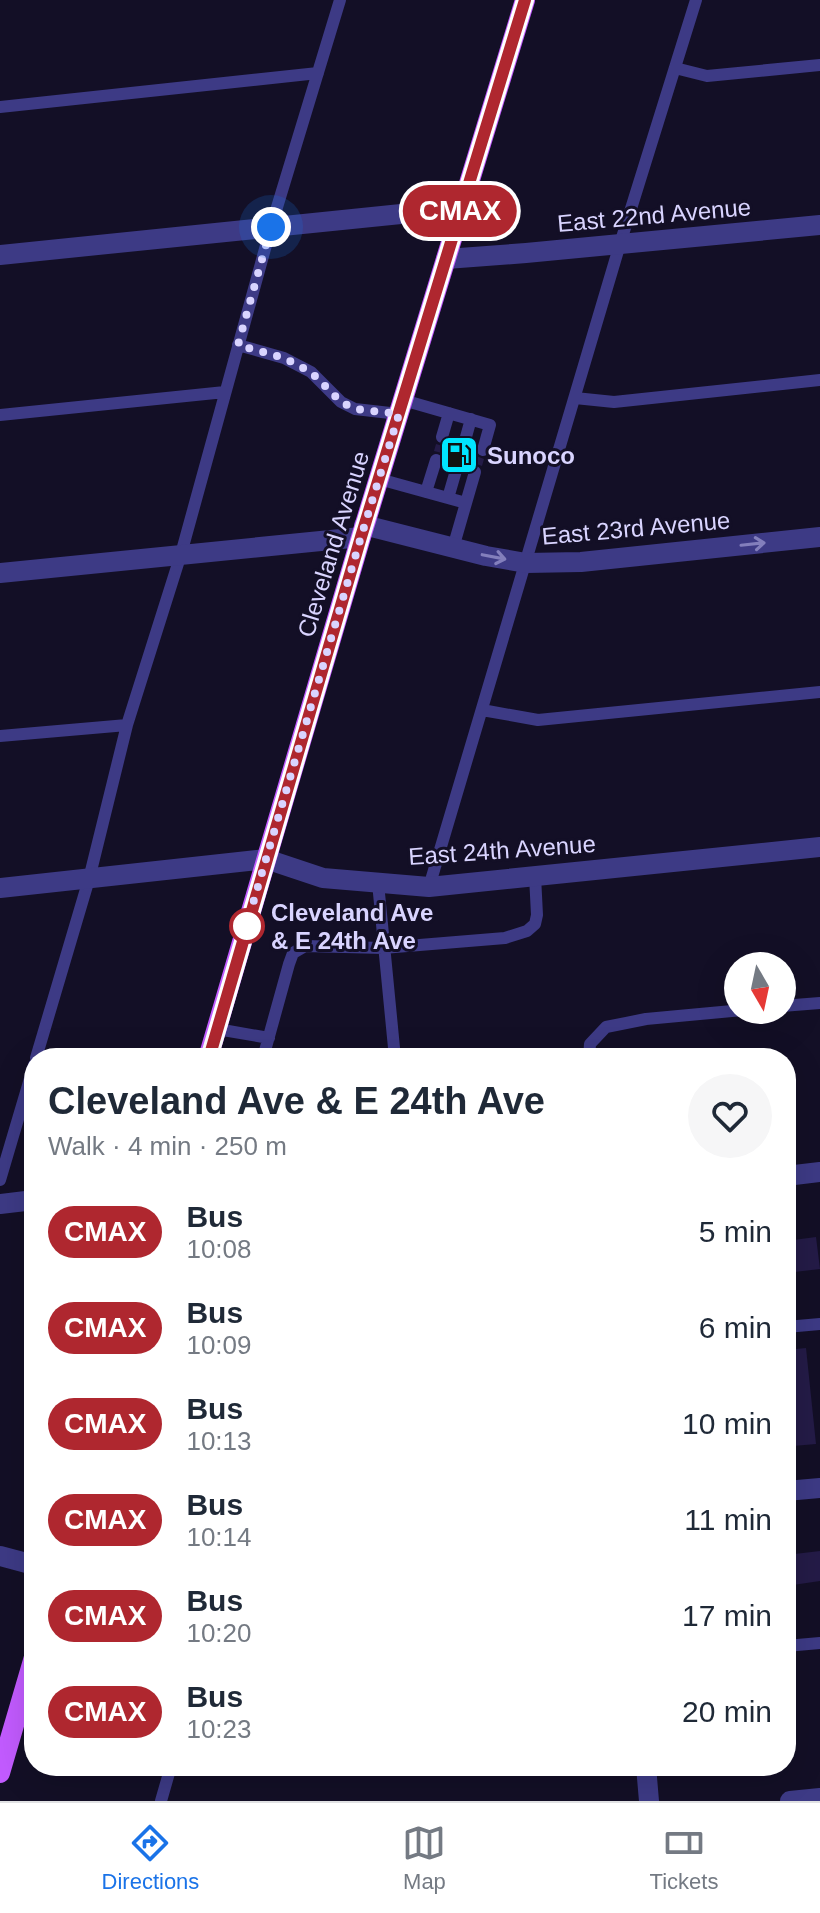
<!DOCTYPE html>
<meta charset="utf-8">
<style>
body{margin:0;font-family:Helvetica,sans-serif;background:#f6f6f7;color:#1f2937;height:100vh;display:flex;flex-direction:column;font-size:30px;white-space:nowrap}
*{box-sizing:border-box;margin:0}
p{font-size:26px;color:#747a83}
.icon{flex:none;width:44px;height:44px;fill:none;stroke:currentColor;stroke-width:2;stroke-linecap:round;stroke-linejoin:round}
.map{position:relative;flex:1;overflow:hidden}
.panel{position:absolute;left:24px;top:1048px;width:772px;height:728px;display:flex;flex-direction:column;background:#fff;border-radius:32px;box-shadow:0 8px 32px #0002}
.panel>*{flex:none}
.badge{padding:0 16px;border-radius:26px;font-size:28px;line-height:52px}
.needle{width:52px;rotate:171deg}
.controls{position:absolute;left:724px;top:952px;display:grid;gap:16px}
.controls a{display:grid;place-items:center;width:72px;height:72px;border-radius:50%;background:#fff;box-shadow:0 8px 32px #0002;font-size:40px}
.you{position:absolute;width:40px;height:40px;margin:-20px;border:6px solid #fff;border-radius:50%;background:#1a73e8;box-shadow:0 0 0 12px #1a73e833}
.map>.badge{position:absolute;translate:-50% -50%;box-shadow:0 0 0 4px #fff}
.round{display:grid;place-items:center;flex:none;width:84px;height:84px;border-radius:42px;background:#f6f6f7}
.overview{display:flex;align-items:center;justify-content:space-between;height:136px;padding:0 24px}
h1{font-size:38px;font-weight:700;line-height:60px}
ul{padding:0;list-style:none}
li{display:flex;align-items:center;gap:24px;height:96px;padding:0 24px}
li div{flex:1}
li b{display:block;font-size:30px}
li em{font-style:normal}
li .badge{min-width:88px;font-weight:700;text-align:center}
.tabs{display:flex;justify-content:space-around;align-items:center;height:112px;border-top:2px solid #e0e1e3;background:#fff;font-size:22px;color:#747a83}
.tabs a{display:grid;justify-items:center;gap:4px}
.tabs .selected{color:#1a73e8}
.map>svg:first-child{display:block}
.building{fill:#241b47}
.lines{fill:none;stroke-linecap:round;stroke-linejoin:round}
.service{stroke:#3d3a85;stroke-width:12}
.minor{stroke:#3d3a85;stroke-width:20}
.primary{stroke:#c25bff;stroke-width:20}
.oneway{stroke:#837fbc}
.line-casing{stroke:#fff;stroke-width:18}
.line{stroke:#af272f;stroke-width:12}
.walk{stroke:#d9d4ff;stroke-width:8;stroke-dasharray:0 14.4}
.stop-dot{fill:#fff;stroke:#af272f;stroke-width:4}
.labels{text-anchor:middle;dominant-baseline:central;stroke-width:6;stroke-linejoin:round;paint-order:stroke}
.street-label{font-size:24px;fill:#d9d4ff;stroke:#130f26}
.poi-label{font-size:24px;font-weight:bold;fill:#d9d4ff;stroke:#130f26;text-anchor:start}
.stop-label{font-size:24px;font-weight:bold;fill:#d9d4ff;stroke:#130f26;text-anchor:start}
</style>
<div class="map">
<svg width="820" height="1801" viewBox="0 0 820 1801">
<rect width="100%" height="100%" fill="#130f26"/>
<path class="building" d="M450,440L455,441L456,447L461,452H467L473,447H474L476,456L484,459L482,466L474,463L466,469L464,461L459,458L451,460L448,464L444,463L445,457L442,453L434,451L436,444L443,446Z
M816,1237L820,1269L786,1273V1241Z
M806,1348L816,1444L793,1446L786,1350Z
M820,1551V1581L786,1586V1555Z"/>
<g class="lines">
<path class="service" d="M675,68L707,76L820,65
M0,107L318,73
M238,345L284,358L311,372L341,402L355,409L399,414
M575,398L614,402L820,380
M403,400L490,425L483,450
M0,415L225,392
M442,437L449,413
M464,444L471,419
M379,479L466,503L453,548
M426,492L436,460
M448,498L457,467
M466,503L475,472
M482,710L538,720L820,692
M0,736L127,725
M378,883L395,1058
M429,887L620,244L696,0
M782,1006L820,1003
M217,1029L269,1038
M36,1058L89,879L127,725L181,554L271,227L340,0
M263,1058L289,964L293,953L305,946L383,948L505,938L527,931L535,924L537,915L535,876
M589,1058L590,1044L606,1027L646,1019L743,1010
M0,1180L34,1065
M786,1327L820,1324
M786,1646L820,1643
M161,1801L171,1766"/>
<path class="minor" d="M0,255L450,209L460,211
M446,259L526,253L820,225
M364,525L486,556L526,563L581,562L820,537
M0,573L361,537
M0,888L266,859L323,878L429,887L820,847
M786,1176L820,1172
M0,1204L34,1200
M786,1491L820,1488
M0,1556L34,1565
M646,1766L649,1801
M790,1801L820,1798"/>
<path class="primary" d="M208,1058L361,537L525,0
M0,1773L34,1657"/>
</g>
<defs><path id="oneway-shaft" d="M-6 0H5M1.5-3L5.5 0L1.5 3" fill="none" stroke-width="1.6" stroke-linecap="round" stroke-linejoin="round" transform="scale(2)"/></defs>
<g class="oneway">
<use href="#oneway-shaft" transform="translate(753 544) rotate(-6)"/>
<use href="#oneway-shaft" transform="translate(494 557) rotate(11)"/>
</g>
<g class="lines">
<defs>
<path id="line" d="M209,1058L361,537L525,0"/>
</defs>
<use href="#line" class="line-casing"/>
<use href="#line" class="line"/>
<path class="walk" d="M247,926L246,927L361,537L399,414L355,409L341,402L311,372L284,358L238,345L271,227"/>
</g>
<defs>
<symbol id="fuel-square" viewBox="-11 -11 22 22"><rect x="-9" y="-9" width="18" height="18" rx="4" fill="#00e5ff" stroke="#130f26"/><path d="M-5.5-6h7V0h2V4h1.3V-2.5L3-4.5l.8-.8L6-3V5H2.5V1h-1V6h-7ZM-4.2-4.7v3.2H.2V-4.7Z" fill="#111"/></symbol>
</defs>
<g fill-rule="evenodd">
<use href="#fuel-square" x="437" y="433" width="44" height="44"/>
</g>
<circle class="stop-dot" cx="247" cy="926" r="16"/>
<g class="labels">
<g class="street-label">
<text transform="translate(654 215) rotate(-5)">East 22nd Avenue</text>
<text transform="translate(636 528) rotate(-5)">East 23rd Avenue</text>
<text transform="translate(333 544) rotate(-73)">Cleveland Avenue</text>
<text transform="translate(502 850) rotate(-4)">East 24th Avenue</text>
</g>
<g class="poi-label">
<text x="487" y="455">Sunoco</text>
</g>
<g class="stop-label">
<text x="271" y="912">Cleveland Ave<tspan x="271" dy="28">&amp; E 24th Ave</tspan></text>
</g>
</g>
</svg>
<div class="controls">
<a><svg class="needle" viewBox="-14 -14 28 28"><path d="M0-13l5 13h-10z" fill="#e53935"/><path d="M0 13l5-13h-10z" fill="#747a83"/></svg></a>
</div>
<div class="you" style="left:271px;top:227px"></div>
<b class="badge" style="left:460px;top:211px;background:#af272f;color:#fff">CMAX</b>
<section class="panel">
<div class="overview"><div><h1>Cleveland Ave &amp; E 24th Ave</h1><p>Walk · 4 min · 250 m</p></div><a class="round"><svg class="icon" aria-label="heart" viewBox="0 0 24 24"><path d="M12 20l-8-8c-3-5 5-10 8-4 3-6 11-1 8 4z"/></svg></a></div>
<ul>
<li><span class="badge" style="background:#af272f;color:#fff">CMAX</span><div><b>Bus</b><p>10:08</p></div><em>5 min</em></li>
<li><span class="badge" style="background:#af272f;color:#fff">CMAX</span><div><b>Bus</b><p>10:09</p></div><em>6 min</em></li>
<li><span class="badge" style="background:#af272f;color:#fff">CMAX</span><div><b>Bus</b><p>10:13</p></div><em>10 min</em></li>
<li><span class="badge" style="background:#af272f;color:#fff">CMAX</span><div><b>Bus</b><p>10:14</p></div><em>11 min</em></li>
<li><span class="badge" style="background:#af272f;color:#fff">CMAX</span><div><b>Bus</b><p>10:20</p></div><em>17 min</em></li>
<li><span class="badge" style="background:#af272f;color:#fff">CMAX</span><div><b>Bus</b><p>10:23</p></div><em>20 min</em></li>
</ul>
</section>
</div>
<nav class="tabs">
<a class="selected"><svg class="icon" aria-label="directions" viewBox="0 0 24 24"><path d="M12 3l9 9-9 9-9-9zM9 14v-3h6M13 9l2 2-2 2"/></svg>Directions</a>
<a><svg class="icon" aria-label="map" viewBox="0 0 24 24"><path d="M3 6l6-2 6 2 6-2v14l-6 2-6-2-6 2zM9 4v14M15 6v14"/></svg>Map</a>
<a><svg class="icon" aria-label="tickets" viewBox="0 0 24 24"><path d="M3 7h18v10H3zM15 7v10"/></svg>Tickets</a>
</nav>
